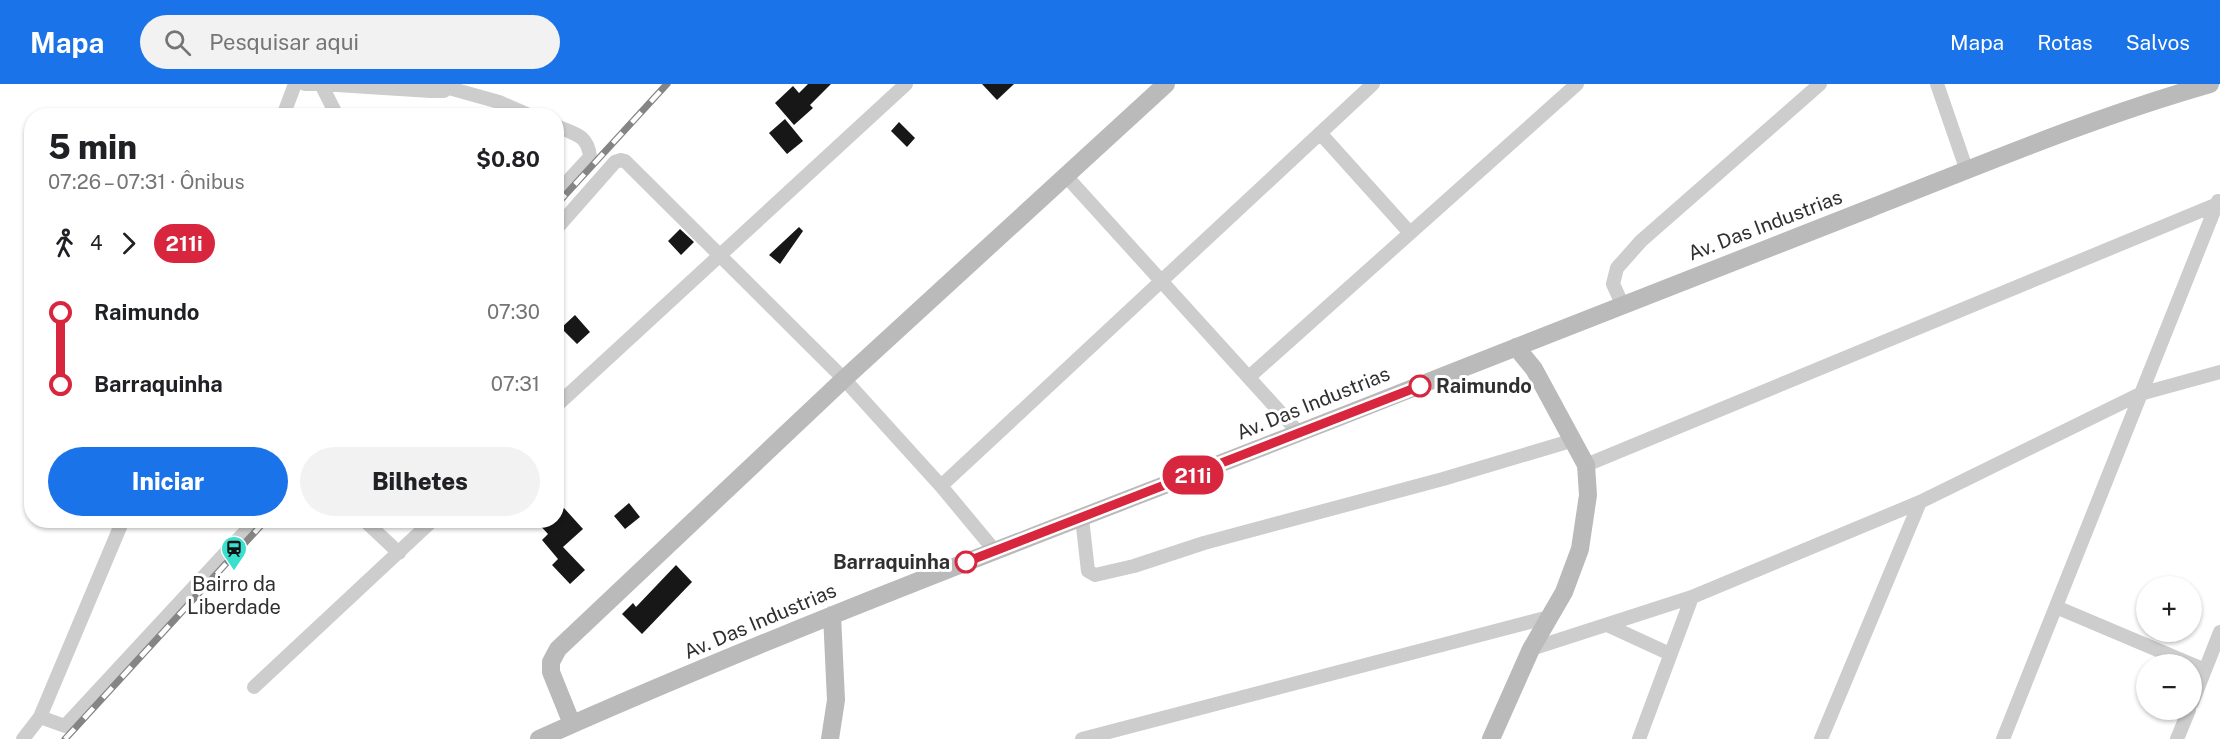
<!DOCTYPE html>
<html lang="pt">
<meta charset="utf-8">
<style>
body{margin:0;font-family:"Public Sans",sans-serif;background:#f2f2f2;color:#202124;height:100vh;display:flex;flex-direction:column;font-size:22px;white-space:nowrap}
*{box-sizing:border-box;margin:0}
p{font-size:20px;color:#757577}
.icon{flex:none;width:33px;height:33px;fill:none;stroke:currentColor;stroke-width:2;stroke-linecap:round;stroke-linejoin:round}
.map{position:relative;flex:1;overflow:hidden}
.drawer{position:absolute;left:24px;top:24px;width:540px;height:420px;display:flex;flex-direction:column;background:#fff;border-radius:24px;box-shadow:0 2px 4px #0004}
.drawer>*{flex:none}
.badge{padding:0 12px;border-radius:20px;font-size:21px;line-height:39px}
.controls{position:absolute;left:2136px;top:492px;display:grid;gap:12px}
.controls a{display:grid;place-items:center;width:66px;height:66px;border-radius:50%;background:#fff;box-shadow:0 2px 4px #0004;font-size:30px}
.map>.badge{position:absolute;translate:-50% -50%;box-shadow:0 0 0 3px #fff}
.legs{display:flex;align-items:center;gap:9px;height:66px;padding:0 24px;font-size:20px}
.legs p{margin-inline-start:auto}
.head{display:flex;align-items:center;justify-content:space-between;height:102px;padding:0 24px}
h1{font-size:33px;font-weight:800;line-height:45px}
.action{display:flex;gap:12px;margin-top:auto;padding:12px 24px}
.action a{flex:1;height:69px;border-radius:36px;background:#1a73e8;color:#fff;font-size:24px;font-weight:800;line-height:69px;text-align:center}
.action a+a{background:#f2f2f2;color:#202124}
ul{padding:0 24px;list-style:none}
li{display:flex;align-items:center;gap:21px;height:72px;font-size:22px}
li i{display:grid;place-items:center;width:9px;height:100%;margin:0 8px;background:currentColor}
li i::after{content:'';width:15px;height:15px;margin:-8px;border:4px solid;border-radius:50%;background:#fff}
li p{margin-inline-start:auto}
li:first-child i{background:linear-gradient(#0000 50%,currentColor 0)}
li:last-child i{background:linear-gradient(currentColor 50%,#0000 0)}
header{display:flex;align-items:center;gap:36px;box-sizing:border-box;height:84px;padding:0 30px;background:#1a73e8;color:#fff}
header strong{font-size:28px}
nav{display:flex;gap:33px;margin-inline-start:auto;font-size:21px}
.search{width:420px;height:54px;background:#f2f2f2;display:flex;align-items:center;gap:15px;box-sizing:border-box;padding:0 21px;border-radius:33px;color:#757577;font-size:22px}
.map>svg:first-child{display:block}
.building{fill:#171717}
.lines{fill:none;stroke-linecap:round;stroke-linejoin:round}
.street{stroke:#cdcdcd;stroke-width:14}
.secondary{stroke:#bababa;stroke-width:18}
.rail-casing{stroke:#858585;stroke-width:7}
.rail{stroke:#fff;stroke-width:4.5;stroke-dasharray:14;stroke-linecap:butt}
.line-1-casing{stroke:#fff;stroke-width:14}
.line-1{stroke:#d7263d;stroke-width:9}
.stop-1-dot{fill:#fff;stroke:#d7263d;stroke-width:3}
.labels{text-anchor:middle;dominant-baseline:central;stroke-width:6;stroke-linejoin:round;paint-order:stroke}
.street-label{font-size:20px;fill:#303030;stroke:#fff}
.stop-label{font-size:20px;font-weight:bold;fill:#303030;stroke:#fff;text-anchor:start}
.poi-label{font-size:20px;fill:#303030;stroke:#fff}
</style>
<header>
<strong>Mapa</strong>
<div class="search"><svg class="icon" aria-label="search" viewBox="0 0 24 24"><circle cx="10" cy="10" r="6"/><path d="M15 15l6 6"/></svg>Pesquisar aqui</div>
<nav><a>Mapa</a><a>Rotas</a><a>Salvos</a></nav>
</header>
<div class="map">
<svg width="2220" height="655" viewBox="0 0 2220 655">
<rect width="100%" height="100%" fill="#fff"/>
<path class="building" d="M808,0H831L810,21L813,24L794,41L775,19L793,2L799,9Z
M982,0H1014L997,16Z
M785,35L803,57L787,70L769,49Z
M899,38L915,54L907,63L891,47Z
M799,143L803,147L780,180L769,171Z
M680,145L694,158L681,171L668,157Z
M575,231L590,248L577,260L561,244Z
M629,419L640,433L625,445L614,432Z
M564,424L583,445L563,463L585,486L570,500L552,481L558,475L542,456L548,450L535,436H556V431Z
M676,481L692,498L642,550L622,530L633,519L636,523Z"/>
<g class="lines">
<path class="street" d="M305,0H314
M321,0L431,7H444L452,0
M321,0L337,32
M1937,0L1967,87
M449,4L499,18L531,32
M283,32L295,0
M556,42C575,50 588,51 590,73L556,110
M1320,49L1410,149
M1066,92L1299,349
M556,145L615,78L621,76L625,77L844,295L941,402L995,467
M1623,222L1613,200L1617,184L1641,157L1820,0
M1249,293L1577,0
M556,322L906,0
M1586,381L2220,119
M941,402L1373,0
M1082,434L1088,487L1095,491L1134,482L1204,459L1443,395L1574,356
M364,436L399,469
M2056,523L2205,586
M1607,541L1670,570
M1531,565L1692,513L1920,418L2140,310L2220,288
M254,603L433,436
M2192,619L2220,548
M40,633L65,642L256,436
M23,655L40,633L123,436
M1082,655L1549,533
M1639,655L1692,513
M1821,655L1920,418
M2003,655L2218,117
M2177,655L2189,626"/>
<path class="secondary" d="M572,640L551,588V578L558,565L844,295L1166,0
M539,655C835,523 1141,413 1443,292C1585,235 1728,180 1871,124C1983,80 2094,33 2210,0
M830,655L836,616L832,531
M1491,655L1531,565L1564,508L1580,465L1588,411L1586,381L1534,285L1516,263"/>
<defs>
<path id="rail" d="M556,121L667,0
M65,655L266,436"/>
</defs>
<use href="#rail" class="rail-casing"/>
<use href="#rail" class="rail"/>
</g>
<g class="lines">
<defs>
<path id="line-1" d="M966,478L1420,302"/>
</defs>
<use href="#line-1" class="line-1-casing"/>
<use href="#line-1" class="line-1"/>
</g>
<defs>
<symbol id="station-pin" viewBox="-11 -11 22 30"><path d="M0 17L-7.5 6A9.5 9.5 0 1 1 7.5 6Z" fill="#39e0cd" stroke="#fff"/><path d="M-3-6H3Q5-6 5-4V2Q5 4 3 4L4.5 6H3L1.5 4h-3L-3 6H-4.5L-3 4Q-5 4-5 2V-4Q-5-6-3-6ZM-3.5-4v3h7v-3ZM-3.5 1v1.5H-2V1ZM2 1v1.5H3.5V1Z" fill="#111"/></symbol>
</defs>
<g fill-rule="evenodd">
<use href="#station-pin" x="219" y="450" width="30" height="40"/>
</g>
<g class="stop-1-dot">
<circle cx="1420" cy="302" r="10"/>
<circle cx="966" cy="478" r="10"/>
</g>
<g class="labels">
<g class="street-label">
<text transform="translate(1765 141) rotate(-21)">Av. Das Industrias</text>
<text transform="translate(1313 319) rotate(-22)">Av. Das Industrias</text>
<text transform="translate(760 537) rotate(-23)">Av. Das Industrias</text>
</g>
<g class="stop-label">
<text x="1436" y="302">Raimundo</text>
<text x="950" y="478" text-anchor="end">Barraquinha</text>
</g>
<g class="poi-label">
<text x="234" y="500">Bairro da<tspan x="234" dy="23">Liberdade</tspan></text>
</g>
</g>
</svg>
<div class="controls">
<a>+</a>
<a>−</a>
</div>
<b class="badge" style="left:1193px;top:391px;background:#d7263d;color:#fff">211i</b>
<section class="drawer">
<div class="head"><div><h1>5 min</h1><p>07:26 – 07:31 · Ônibus</p></div><b>$0.80</b></div>
<div class="legs"><svg class="icon" aria-label="walk" viewBox="0 0 24 24"><circle cx="13" cy="4" r="2"/><path d="M13 8l-2 6 4 7M11 14l-3 7M7 12l3-4h3l4 4"/></svg>4<svg class="icon" aria-label="forward" viewBox="0 0 24 24"><path d="M9 5l7 7-7 7"/></svg><b class="badge" style="background:#d7263d;color:#fff">211i</b></div>
<ul>
<li><i style="color:#d7263d"></i><b>Raimundo</b><p>07:30</p></li>
<li><i style="color:#d7263d"></i><b>Barraquinha</b><p>07:31</p></li>
</ul>
<div class="action"><a>Iniciar</a><a>Bilhetes</a></div>
</section>
</div>
